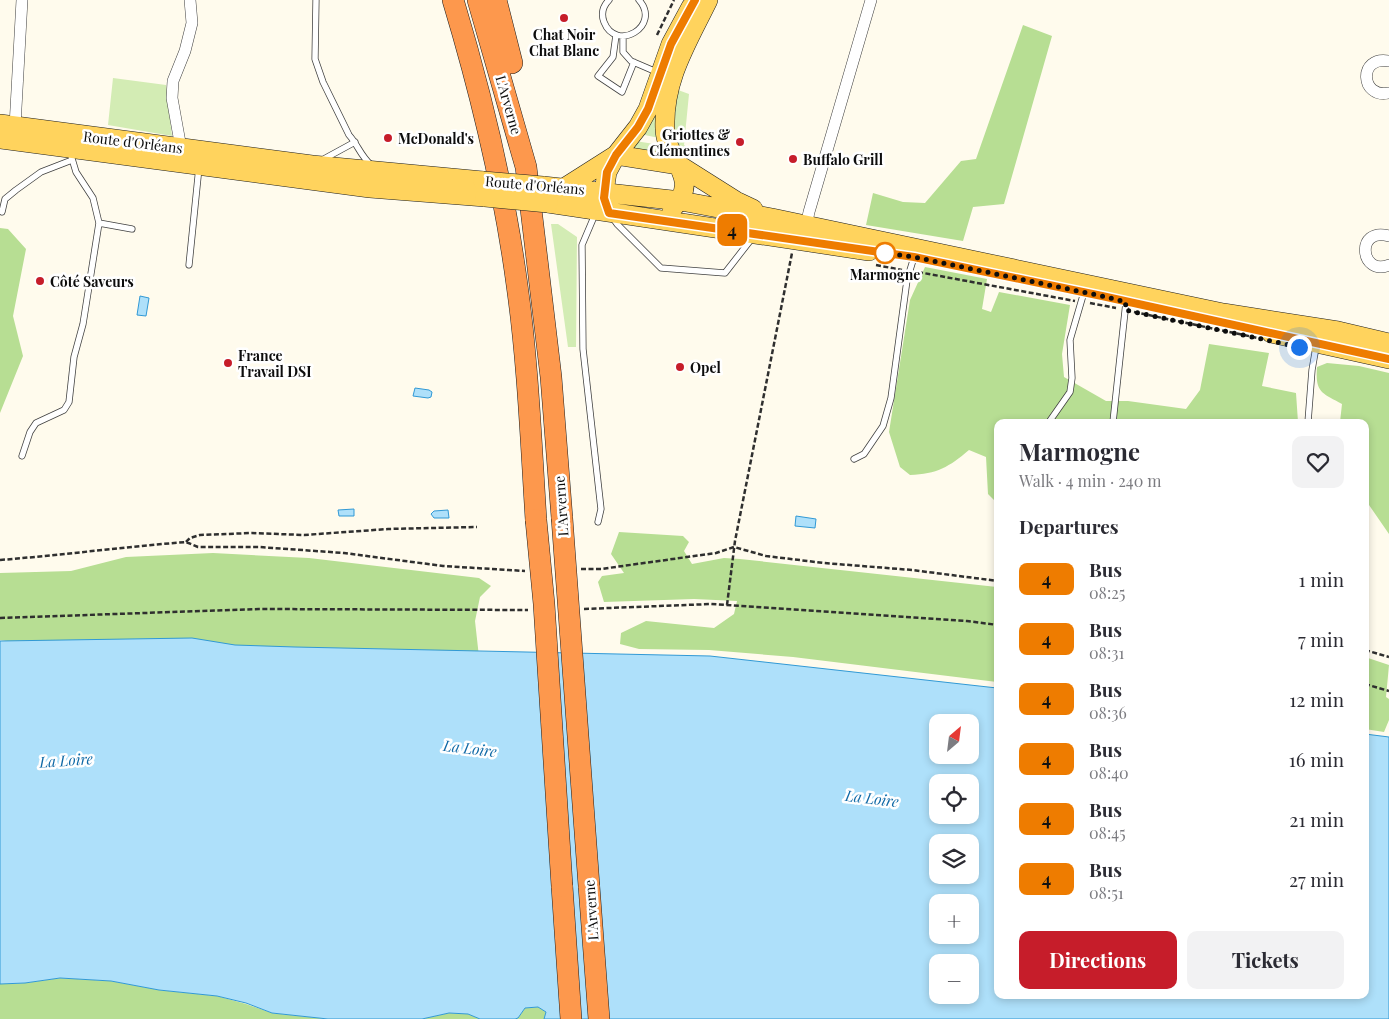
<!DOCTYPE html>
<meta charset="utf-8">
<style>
body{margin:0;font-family:"Playfair Display",serif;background:#f2f2f3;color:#2b2b33;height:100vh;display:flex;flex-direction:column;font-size:19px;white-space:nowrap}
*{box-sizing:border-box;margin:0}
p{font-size:16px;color:#7c7c81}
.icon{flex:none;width:28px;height:28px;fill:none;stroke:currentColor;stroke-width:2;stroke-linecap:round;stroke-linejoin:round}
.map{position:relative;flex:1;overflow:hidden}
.sheet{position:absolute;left:994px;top:419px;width:375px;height:580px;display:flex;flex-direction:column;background:#fff;border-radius:10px;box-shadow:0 2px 8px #0003}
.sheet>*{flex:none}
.badge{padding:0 10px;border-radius:8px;font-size:18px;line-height:32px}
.needle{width:32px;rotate:28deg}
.fabs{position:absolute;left:929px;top:714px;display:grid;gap:10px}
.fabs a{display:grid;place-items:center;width:50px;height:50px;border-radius:10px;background:#fff;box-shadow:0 2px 8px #0003;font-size:25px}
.you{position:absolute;width:25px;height:25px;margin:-12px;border:4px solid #fff;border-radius:50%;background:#1a73e8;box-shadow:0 0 0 8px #1a73e833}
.map>.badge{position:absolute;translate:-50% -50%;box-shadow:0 0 0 2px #fff}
h2{padding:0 25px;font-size:19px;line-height:45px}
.round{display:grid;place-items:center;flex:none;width:52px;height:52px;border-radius:10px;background:#f2f2f3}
.summary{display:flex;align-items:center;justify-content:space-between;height:85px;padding:0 25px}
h1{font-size:24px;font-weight:700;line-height:38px}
.action{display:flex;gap:10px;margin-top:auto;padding:10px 25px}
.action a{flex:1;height:58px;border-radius:10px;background:#c61d2a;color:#fff;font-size:20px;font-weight:700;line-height:58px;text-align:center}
.action a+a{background:#f2f2f3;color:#2b2b33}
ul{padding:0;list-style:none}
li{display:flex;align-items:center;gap:15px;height:60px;padding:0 25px}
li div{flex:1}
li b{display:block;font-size:19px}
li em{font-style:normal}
li .badge{min-width:55px;font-weight:700;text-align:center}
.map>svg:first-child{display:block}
.green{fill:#d3ecb4}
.forest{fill:#b7de93}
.water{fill:#aee0fa;stroke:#3199d5;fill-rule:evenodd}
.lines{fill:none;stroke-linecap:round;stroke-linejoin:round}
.service-casing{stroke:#404040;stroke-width:7}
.minor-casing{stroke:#404040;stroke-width:12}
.primary-casing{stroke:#1e1e1e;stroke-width:20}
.motorway-casing{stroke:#1e1e1e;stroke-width:22}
.path{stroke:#2f2f2f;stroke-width:2.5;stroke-dasharray:5 2.5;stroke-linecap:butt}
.service{stroke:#fff;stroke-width:5.5}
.minor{stroke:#fff;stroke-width:11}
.primary{stroke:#ffd35d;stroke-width:19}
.motorway{stroke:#fd984d;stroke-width:21}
.primary-bridge-casing{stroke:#1e1e1e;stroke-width:20;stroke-linecap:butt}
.motorway-bridge-casing{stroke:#1e1e1e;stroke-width:22;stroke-linecap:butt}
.primary-bridge{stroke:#ffd35d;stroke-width:19}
.motorway-bridge{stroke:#fd984d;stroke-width:21}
.line-casing{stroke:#fff;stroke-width:11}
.line{stroke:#ee7c00;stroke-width:8}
.walk{stroke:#0d0d0d;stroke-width:5;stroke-dasharray:0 9}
.poi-dot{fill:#c61d2a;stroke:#fff;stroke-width:2}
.stop-dot{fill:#fff;stroke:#ee7c00;stroke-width:2.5}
.labels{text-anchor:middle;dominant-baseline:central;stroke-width:5;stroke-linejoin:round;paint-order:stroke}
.poi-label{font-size:14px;font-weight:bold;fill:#0d0d0d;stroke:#fff;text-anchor:start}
.street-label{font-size:14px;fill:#0d0d0d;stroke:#fff}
.stop-label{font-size:14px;font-weight:bold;fill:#0d0d0d;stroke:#fff}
.water-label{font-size:15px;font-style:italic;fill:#0f69a6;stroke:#fff}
</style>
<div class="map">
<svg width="1389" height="1019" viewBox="0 0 1389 1019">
<rect width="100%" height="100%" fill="#fffbed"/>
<path class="green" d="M113,78L166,85L172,136L108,125Z
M678,90L689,94L684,145L691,151L690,156L679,145L672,118Z
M658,100L659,138L640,134Z
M635,141L661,145L666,154L630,148Z
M551,224H558L577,237L576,347H568Z"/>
<path class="forest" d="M1023,25L1052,36L1004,204L973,207L963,241L866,225L873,193L903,202L925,203L961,161L976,159Z
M0,228L8,229L26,249L13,316L23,356L0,413Z
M925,267L987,279L982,309L991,312L999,292L1070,305L1062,354L1064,377L1106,401H1128L1186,409L1200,390L1209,344L1269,353L1262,386L1296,393L1298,422H998L997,503L988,494L986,457L969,450C949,467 937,474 910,475L900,467L889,432L910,300Z
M1327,363L1359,366L1389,373V534L1369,505L1365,509V422H1340L1342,404C1322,393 1315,393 1317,367Z
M619,532L683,536L689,542L684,551L692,564L724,558L740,559L997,587V682L793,657L709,650L639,649L620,644L621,633L646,621L714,628L734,614L737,601L694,599L604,602L598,582L602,576L624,573L611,554Z
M213,553L309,558L479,578L491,586L480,597L475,621L479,657L50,647L0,640V573L71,571L126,557Z
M1365,657L1389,665L1386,697L1389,699V720L1384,732L1365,729Z
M60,978L111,981L159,990L217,996L246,1004L272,1013L328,1019H0V984L25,983Z
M538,1007L546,1012L544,1019H515L518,1018L525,1008Z
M449,1013L468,1014L480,1019H422Z"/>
<path class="water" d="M140,296L149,298L146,316L137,315Z
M415,388L429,390L432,392L431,397L428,398L413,396Z
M354,509V516H339L338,510Z
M448,510L449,518H434L431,514L434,511Z
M796,516L816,519L815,528L795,526Z
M192,638L235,645L295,647L710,656L997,688L998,995H1365V734L1389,737V1019H544L546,1012L538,1007L525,1008L518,1018L515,1019H480L468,1014L449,1013L422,1019H328L272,1013L246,1003L217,996L159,990L111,981L60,978L25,983L0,984V641ZM938,722H970V755H938ZM938,782H970V815H938ZM938,842H970V875H938ZM938,902H970V935H938ZM938,962H970V995H938Z"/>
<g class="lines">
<defs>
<path id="service" d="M316,0L315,59L323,82L349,135C358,145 360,155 371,165
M609,0C603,6 601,14 604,22C616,53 662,26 639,0
M616,35L613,57L598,76L622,92L634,62
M623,36V52L631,61L659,73
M322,160L355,142
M2,212L5,199L16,190L41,172L72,160
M596,212L582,245L583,349L601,509L598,522
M612,217L617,224L661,268L725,273L753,237
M99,223L132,229
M189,265L199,167
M1049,422L1070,392L1072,378L1070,340L1084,292
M1113,422L1126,302
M1308,422L1312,370L1316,347
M22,456L30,432L36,423L64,410L69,402L74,357L83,324L99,223L93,198L76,172L70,152
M854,459L864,454L883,426L891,398L907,280L914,257"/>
<path id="minor" d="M1389,61C1358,55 1360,99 1389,93
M15,126L22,0
M181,148L172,98L173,81L185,51L192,23L190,0
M806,226L809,212L871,0
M1389,236C1355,226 1360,277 1389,265"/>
<path id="primary" d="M0,124L312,165L483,181
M0,139L370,188L485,197
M543,186L681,201L772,218L1223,313L1338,331L1389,343
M564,188L616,155L679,165L736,201L753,209
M548,203L869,251
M607,204L604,192L607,172L616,155L638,127L648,109L671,44L691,7
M672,209C703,178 666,161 665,129C663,80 687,43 708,0
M1271,333L1389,359"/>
<path id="motorway" d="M453,0C481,93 504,188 517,285C528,363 531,442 536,520
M478,0L526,167L551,377L562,518
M496,0L512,63
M562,886L571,1019
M589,886L599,1019"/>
</defs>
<use href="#service" class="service-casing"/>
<use href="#minor" class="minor-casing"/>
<use href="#primary" class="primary-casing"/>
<use href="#motorway" class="motorway-casing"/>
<path class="path" d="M657,35L674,0
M876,265L902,270
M918,272L1075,301
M1090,303L1116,308
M1134,312L1258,338
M186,542L190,538L200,535L252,533L304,535L388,529L477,527
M0,560C62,555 124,547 186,542L198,547H259L344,553L443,566L525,571
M581,569H601L716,553L734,547L766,556L824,563L912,570L998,581
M727,605L735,541L792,253
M584,609L711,604L967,621L998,625
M0,618L259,609L528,610
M1365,650L1389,657
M1365,684L1389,691"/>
<use href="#service" class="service"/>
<use href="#minor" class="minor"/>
<use href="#primary" class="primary"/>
<use href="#motorway" class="motorway"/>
<defs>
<path id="primary-bridge" d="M483,181L543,186
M485,197L548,203"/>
<path id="motorway-bridge" d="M562,518L589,886
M536,520L544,604L562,886"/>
</defs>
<use href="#primary-bridge" class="primary-bridge-casing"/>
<use href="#motorway-bridge" class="motorway-bridge-casing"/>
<use href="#primary-bridge" class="primary-bridge"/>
<use href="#motorway-bridge" class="motorway-bridge"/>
</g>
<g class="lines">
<defs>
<path id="line" d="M695,0L671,44L648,109L638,127L616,155L607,172L604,198L609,213L914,257L1102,296L1389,359"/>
</defs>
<use href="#line" class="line-casing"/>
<use href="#line" class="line"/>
<path class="walk" d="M885,253L879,252L914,257L1102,296L1126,302L1125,310L1299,347"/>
</g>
<g class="poi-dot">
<circle cx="564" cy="18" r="5"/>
<circle cx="388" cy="138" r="5"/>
<circle cx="740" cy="142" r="5"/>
<circle cx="793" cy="159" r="5"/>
<circle cx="40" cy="281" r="5"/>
<circle cx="228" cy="363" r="5"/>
<circle cx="680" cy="367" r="5"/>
</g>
<circle class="stop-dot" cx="885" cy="253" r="10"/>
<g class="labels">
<g class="poi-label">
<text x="564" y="34" text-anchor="middle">Chat Noir<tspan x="564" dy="16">Chat Blanc</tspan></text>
<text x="730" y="134" text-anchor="end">Griottes &amp;<tspan x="730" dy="16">Clémentines</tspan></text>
<text x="398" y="138">McDonald's</text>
<text x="803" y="159">Buffalo Grill</text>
<text x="50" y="281">Côté Saveurs</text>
<text x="238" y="355">France<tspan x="238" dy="16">Travail DSI</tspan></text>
<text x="690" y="367">Opel</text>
</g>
<g class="street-label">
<text transform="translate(509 105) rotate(74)">L'Arverne</text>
<text transform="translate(133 142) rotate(7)">Route d'Orléans</text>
<text transform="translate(535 185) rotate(5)">Route d'Orléans</text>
<text transform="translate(561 506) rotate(-94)">L'Arverne</text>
<text transform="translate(591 910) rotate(-94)">L'Arverne</text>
</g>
<g class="stop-label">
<text x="885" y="274">Marmogne</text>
</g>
<g class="water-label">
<text transform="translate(470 748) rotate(7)">La Loire</text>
<text transform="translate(66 760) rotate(-4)">La Loire</text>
<text transform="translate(872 798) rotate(7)">La Loire</text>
</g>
</g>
</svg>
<div class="fabs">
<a><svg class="needle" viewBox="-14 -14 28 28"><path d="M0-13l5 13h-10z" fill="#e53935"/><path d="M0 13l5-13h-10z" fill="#7c7c81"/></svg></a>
<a><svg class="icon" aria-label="locate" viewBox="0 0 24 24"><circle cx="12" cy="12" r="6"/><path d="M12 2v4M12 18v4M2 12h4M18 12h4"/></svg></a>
<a><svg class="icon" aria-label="layers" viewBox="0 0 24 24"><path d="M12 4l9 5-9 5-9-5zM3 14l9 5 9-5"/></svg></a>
<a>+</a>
<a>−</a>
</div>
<div class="you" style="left:1299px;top:347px"></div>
<b class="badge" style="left:732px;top:230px;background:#ee7c00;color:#111">4</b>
<section class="sheet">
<div class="summary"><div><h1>Marmogne</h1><p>Walk · 4 min · 240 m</p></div><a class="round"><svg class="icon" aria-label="heart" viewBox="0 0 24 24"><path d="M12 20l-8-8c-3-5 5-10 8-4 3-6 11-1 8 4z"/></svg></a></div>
<h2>Departures</h2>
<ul>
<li><span class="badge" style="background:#ee7c00;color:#111">4</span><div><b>Bus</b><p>08:25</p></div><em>1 min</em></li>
<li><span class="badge" style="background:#ee7c00;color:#111">4</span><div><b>Bus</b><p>08:31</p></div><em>7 min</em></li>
<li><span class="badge" style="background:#ee7c00;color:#111">4</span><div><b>Bus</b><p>08:36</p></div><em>12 min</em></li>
<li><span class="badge" style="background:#ee7c00;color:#111">4</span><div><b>Bus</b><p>08:40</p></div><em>16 min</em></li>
<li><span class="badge" style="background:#ee7c00;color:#111">4</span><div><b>Bus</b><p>08:45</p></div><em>21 min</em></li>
<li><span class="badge" style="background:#ee7c00;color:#111">4</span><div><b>Bus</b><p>08:51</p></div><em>27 min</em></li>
</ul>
<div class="action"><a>Directions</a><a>Tickets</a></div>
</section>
</div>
